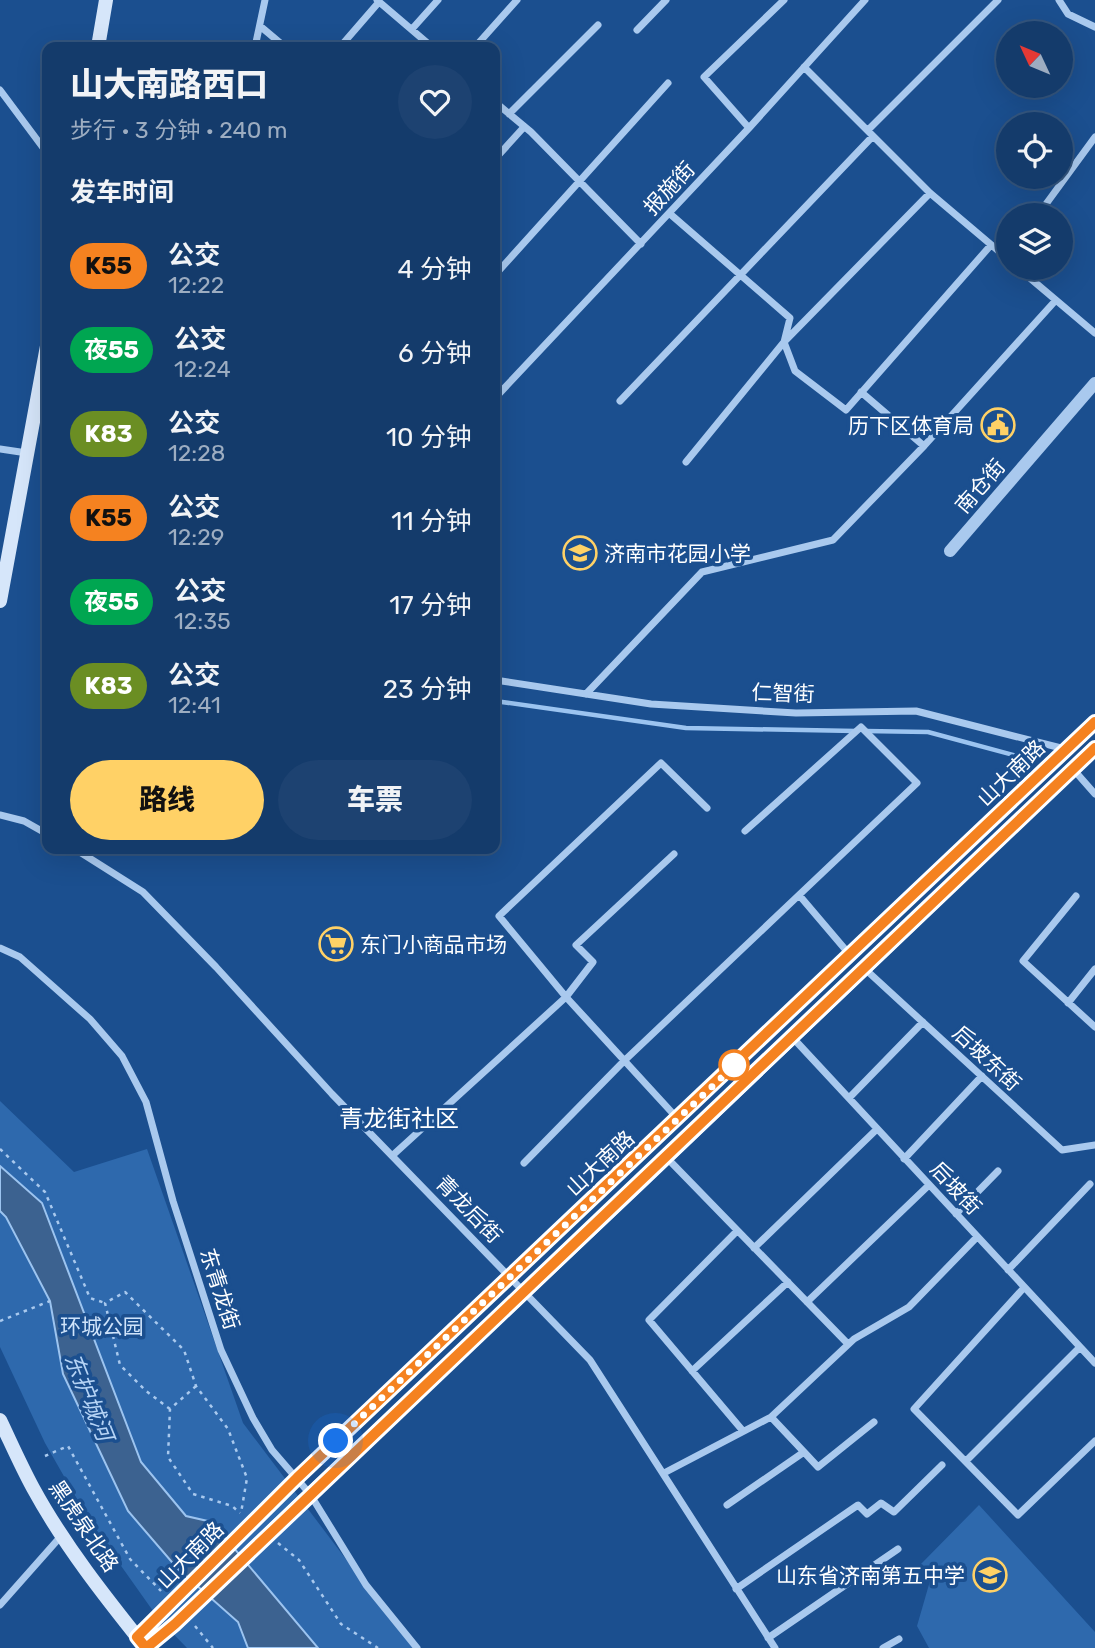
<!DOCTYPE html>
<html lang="zh">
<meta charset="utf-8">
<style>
body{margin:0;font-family:Rubik,"Noto Sans SC",sans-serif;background:#1d4271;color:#f1f3f6;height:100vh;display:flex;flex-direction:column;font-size:26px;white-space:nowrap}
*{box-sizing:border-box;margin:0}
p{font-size:23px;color:#9dadc1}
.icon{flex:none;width:38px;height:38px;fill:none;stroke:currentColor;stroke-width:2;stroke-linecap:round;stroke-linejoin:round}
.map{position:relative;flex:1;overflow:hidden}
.sheet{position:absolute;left:42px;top:42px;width:458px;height:812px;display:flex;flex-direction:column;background:#143b6b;border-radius:14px;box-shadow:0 7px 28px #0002,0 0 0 2px #33557e}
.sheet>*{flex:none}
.badge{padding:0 14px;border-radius:23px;font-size:24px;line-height:46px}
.needle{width:46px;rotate:314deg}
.buttons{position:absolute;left:996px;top:21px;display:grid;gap:14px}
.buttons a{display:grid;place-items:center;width:77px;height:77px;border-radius:50%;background:#143b6b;box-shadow:0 7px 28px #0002,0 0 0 2px #33557e;font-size:35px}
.you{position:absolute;width:35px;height:35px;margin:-18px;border:5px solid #fff;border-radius:50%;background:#1a73e8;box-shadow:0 0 0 10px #1a73e833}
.map>.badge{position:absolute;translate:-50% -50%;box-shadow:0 0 0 4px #fff}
h2{padding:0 28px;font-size:26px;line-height:63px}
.round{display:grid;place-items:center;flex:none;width:74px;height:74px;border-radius:37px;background:#1d4271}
.summary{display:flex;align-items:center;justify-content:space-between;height:119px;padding:0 28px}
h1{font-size:33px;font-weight:800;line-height:52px}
.action{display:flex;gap:14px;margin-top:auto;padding:14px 28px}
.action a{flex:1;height:80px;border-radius:42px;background:#ffd166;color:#111;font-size:28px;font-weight:800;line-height:80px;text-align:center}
.action a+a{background:#1d4271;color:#f1f3f6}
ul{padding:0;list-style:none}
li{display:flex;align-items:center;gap:21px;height:84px;padding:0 28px}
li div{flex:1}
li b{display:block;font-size:26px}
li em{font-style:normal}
li .badge{min-width:77px;font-weight:700;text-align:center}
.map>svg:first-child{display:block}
.green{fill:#2e69ad}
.water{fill:#3c6290;stroke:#9cc4f0;stroke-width:2}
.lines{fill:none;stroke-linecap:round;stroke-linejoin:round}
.stream{stroke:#9cc4f0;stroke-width:4.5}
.path{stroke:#a9c9ee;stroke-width:2.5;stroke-dasharray:3.5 5;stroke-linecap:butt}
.minor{stroke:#a9c9ee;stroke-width:7}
.tertiary{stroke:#a9c9ee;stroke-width:12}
.secondary{stroke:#d6e6fa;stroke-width:14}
.secondary-bridge{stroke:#d6e6fa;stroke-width:14}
.line-casing{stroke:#fff;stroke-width:16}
.line{stroke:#f58220;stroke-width:10}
.walk{stroke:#fff;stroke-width:7;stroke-dasharray:0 12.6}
.stop-dot{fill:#fff;stroke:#f58220;stroke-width:3.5}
.labels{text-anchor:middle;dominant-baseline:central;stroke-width:7;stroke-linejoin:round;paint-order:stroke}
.street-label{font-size:21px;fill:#fff;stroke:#1b4f8f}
.poi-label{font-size:21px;fill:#fff;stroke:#1b4f8f;text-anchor:end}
.park-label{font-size:21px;fill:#cfe3fa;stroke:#1b4f8f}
.water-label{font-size:23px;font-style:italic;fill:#b5d3f5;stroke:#1b4f8f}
.quarter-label{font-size:24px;fill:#fff;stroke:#1b4f8f}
</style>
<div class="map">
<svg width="1095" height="1648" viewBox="0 0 1095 1648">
<rect width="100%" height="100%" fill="#1b4f8f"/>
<path class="green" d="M0,1101L74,1172L147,1149L243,1423L413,1648H187L158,1618L90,1522L45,1443L0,1347Z
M979,1505L1095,1632V1648H929L917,1626L930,1581L921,1564Z"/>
<path class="water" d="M0,1166L42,1203L141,1462L186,1516L212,1522L318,1648H248L238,1622L177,1568L128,1511L63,1374L50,1301L6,1217L0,1211Z"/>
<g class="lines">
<path class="stream" d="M495,701L686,728L856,731
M865,731L928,732L1032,760"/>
<path class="path" d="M0,1149L45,1192L90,1298L105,1303
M0,1321L50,1301
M196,1386L170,1409L168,1457L193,1494L232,1506L240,1513
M170,1409L146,1391L120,1365L105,1303L125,1292L184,1350L196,1386L228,1429L247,1478L241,1513
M45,1456L68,1446L130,1559L161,1591
M278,1543L299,1560L341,1624L378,1648
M195,1626L213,1648"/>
<path class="minor" d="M377,0L432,47
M1059,0L1068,14L1095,27
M260,26L285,47
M412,29L438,0
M637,30L666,0
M255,47L265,0
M340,47L379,2
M475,47L517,0
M804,67L930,193L1008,259
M0,90L47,153
M495,102L531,132L641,244
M509,114L598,25
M749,128L704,77L784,0
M868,130L998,0
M495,159L524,127
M669,213L790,318L784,342L795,371L846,410L991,245
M1038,215L1095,137
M1018,268L1095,333
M495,275L668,83
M861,392L924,446L1056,300
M495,398L749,128L865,0
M620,401L873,136
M0,449L27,453
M686,462L784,342L930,193
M495,680L651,704L796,713L916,711L1065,749
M586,694L702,572L833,540L924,446
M1073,769L1095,794
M0,815L24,821L47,834
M745,831L861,727L917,783L799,895
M75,849L143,892L216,967L332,1094L590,1360L775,1648
M674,854L576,945L593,962L566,997L499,916L661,763L707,808
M1076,896L1023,961L1095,1027
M0,948L20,957L90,1019L122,1056L146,1102L173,1201L221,1350L253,1418L272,1450L310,1494L366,1585L417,1648
M865,969L1062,1150L1095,1145
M1068,1003L1095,969
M793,1038L1095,1363
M849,1098L923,1022
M393,1155L566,997L677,1118
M667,1158L848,1344
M904,1159L982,1076
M524,1163L624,1061L799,895L850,955
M956,1214L998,1171
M737,1231L649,1320L743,1431
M754,1248L877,1129
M1008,1270L1090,1184
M1021,1291L914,1409L1018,1515L1095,1441
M807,1302L929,1185
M692,1371L788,1282
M804,1452L818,1467L874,1422
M966,1461L1080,1347
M664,1473L771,1417L854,1339L909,1307L977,1237
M727,1505L804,1452L771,1417
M736,1589L858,1505L867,1514L881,1503L894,1512L942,1465
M0,1605L62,1535
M768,1638L898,1549
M883,1648L899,1639"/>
<path class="tertiary" d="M950,551L1095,383"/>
<path class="secondary" d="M98,47L106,0
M0,601L47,346
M0,1420C11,1443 21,1466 33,1488C64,1545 106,1598 146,1648
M291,1484L1095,722
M304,1500L638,1185L1095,748
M137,1637L163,1611
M146,1648L175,1624"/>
<path class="secondary-bridge" d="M163,1611L291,1484
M175,1624L304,1500"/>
</g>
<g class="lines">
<defs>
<path id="line" d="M1095,722L297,1478L137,1637L146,1648L175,1624L1095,748"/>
</defs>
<use href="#line" class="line-casing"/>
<use href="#line" class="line"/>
<path class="walk" d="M336,1441L736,1064L734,1065"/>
</g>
<defs>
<symbol id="civic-ring" viewBox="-11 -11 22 22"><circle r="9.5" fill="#1b4f8f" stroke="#ffd166" stroke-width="1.5"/><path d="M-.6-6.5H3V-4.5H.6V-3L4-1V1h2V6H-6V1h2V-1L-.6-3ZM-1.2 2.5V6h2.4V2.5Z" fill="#ffd166"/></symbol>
<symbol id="school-ring" viewBox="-11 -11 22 22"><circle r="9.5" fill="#1b4f8f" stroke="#ffd166" stroke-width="1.5"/><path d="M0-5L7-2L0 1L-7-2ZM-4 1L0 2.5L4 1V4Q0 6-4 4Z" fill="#ffd166"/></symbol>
<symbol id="supermarket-ring" viewBox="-11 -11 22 22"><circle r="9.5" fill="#1b4f8f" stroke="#ffd166" stroke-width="1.5"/><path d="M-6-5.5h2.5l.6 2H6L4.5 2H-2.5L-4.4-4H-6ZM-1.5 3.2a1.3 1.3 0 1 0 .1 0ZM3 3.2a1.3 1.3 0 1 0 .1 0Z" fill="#ffd166"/></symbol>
</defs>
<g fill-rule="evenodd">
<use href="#civic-ring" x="979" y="406" width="38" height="38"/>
<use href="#school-ring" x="561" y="534" width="38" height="38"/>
<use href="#supermarket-ring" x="317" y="925" width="38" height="38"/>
<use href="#school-ring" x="971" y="1556" width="38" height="38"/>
</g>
<circle class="stop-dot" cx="734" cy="1065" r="14"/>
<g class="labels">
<g class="street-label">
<text transform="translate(669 188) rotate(-47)">报施街</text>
<text transform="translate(980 486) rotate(-49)">南仓街</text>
<text transform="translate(783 693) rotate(2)">仁智街</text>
<text transform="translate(1011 773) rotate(-44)">山大南路</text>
<text transform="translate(987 1058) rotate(43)">后坡东街</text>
<text transform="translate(600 1163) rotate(-43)">山大南路</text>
<text transform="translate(956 1188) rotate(47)">后坡街</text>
<text transform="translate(469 1209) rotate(46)">青龙后街</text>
<text transform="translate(220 1289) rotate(72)">东青龙街</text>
<text transform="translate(84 1526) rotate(56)">黑虎泉北路</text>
<text transform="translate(190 1555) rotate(-45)">山大南路</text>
</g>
<g class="poi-label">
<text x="974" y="425">历下区体育局</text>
<text x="604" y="553" text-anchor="start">济南市花园小学</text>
<text x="360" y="944" text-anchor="start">东门小商品市场</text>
<text x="965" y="1575">山东省济南第五中学</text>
</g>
<g class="park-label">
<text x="102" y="1326">环城公园</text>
</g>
<g class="water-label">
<text transform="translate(89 1397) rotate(68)">东护城河</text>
</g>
<g class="quarter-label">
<text x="399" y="1119">青龙街社区</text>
</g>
</g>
</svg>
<div class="buttons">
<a><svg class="needle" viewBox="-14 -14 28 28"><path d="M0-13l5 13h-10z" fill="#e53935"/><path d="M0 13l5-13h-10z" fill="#9dadc1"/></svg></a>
<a><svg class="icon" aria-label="locate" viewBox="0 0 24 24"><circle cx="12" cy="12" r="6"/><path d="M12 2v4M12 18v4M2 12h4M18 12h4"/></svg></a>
<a><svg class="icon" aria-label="layers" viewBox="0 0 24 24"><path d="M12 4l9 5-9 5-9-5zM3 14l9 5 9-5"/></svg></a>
</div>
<div class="you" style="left:336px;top:1441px"></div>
<section class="sheet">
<div class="summary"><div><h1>山大南路西口</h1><p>步行 · 3 分钟 · 240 m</p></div><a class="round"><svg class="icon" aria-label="heart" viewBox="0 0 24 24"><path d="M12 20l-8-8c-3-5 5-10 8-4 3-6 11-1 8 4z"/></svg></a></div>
<h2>发车时间</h2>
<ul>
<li><span class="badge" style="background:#f58220;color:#111">K55</span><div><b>公交</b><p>12:22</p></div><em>4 分钟</em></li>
<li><span class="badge" style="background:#00a651;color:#fff">夜55</span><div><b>公交</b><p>12:24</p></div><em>6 分钟</em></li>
<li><span class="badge" style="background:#6b8e23;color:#fff">K83</span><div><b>公交</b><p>12:28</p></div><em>10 分钟</em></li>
<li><span class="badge" style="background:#f58220;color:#111">K55</span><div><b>公交</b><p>12:29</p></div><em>11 分钟</em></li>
<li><span class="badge" style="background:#00a651;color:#fff">夜55</span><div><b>公交</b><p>12:35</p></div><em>17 分钟</em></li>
<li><span class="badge" style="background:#6b8e23;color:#fff">K83</span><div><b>公交</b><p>12:41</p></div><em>23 分钟</em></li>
</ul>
<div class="action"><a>路线</a><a>车票</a></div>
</section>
</div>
